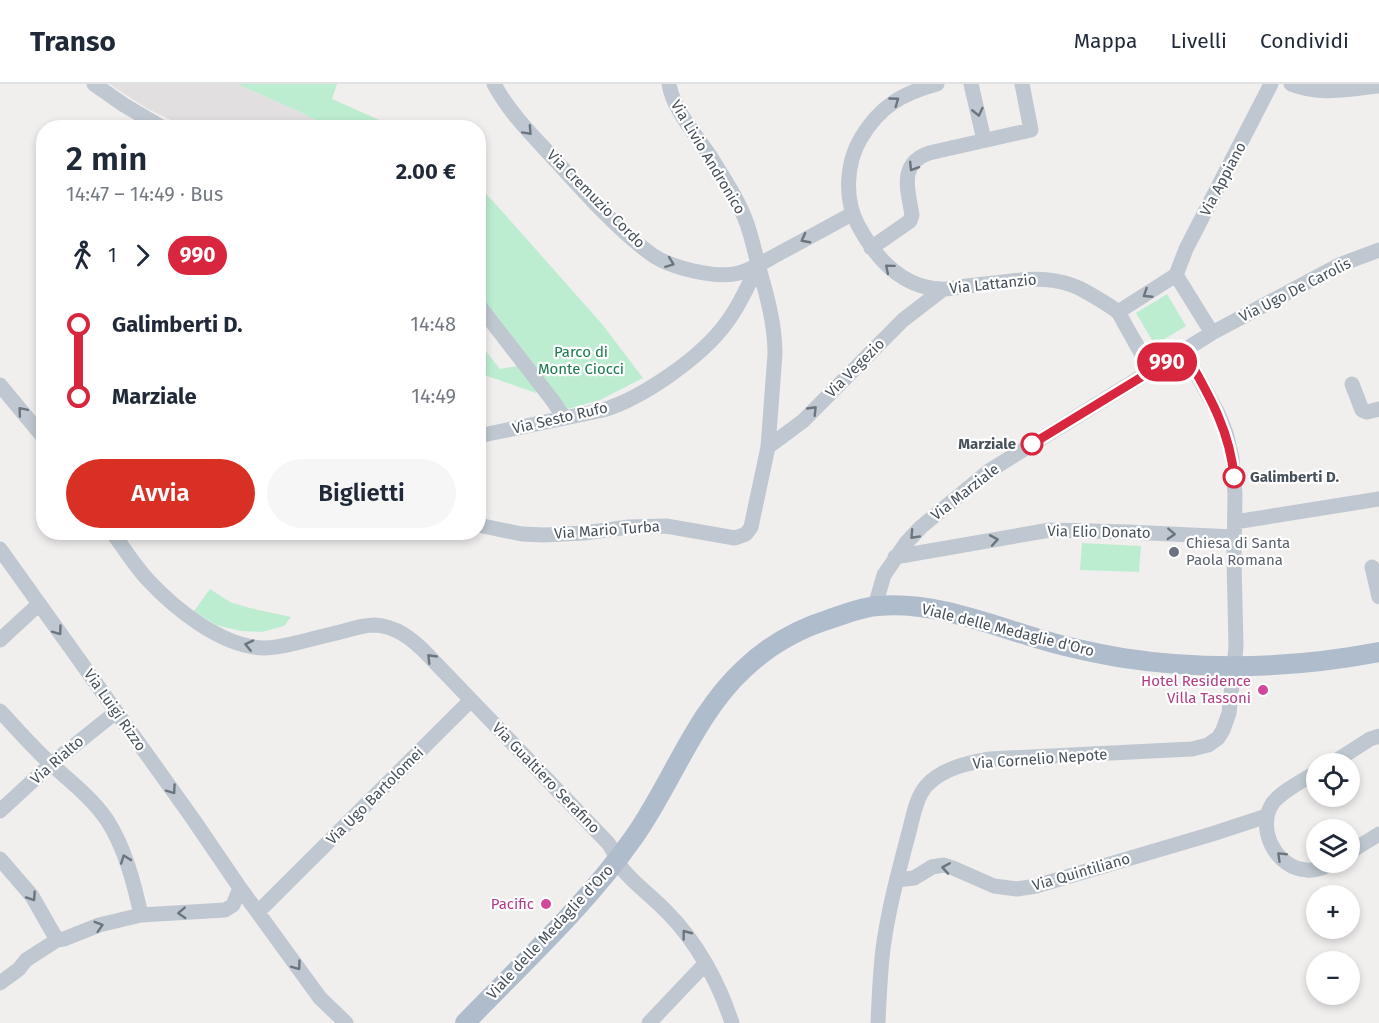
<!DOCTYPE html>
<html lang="it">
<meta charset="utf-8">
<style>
body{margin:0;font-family:"Fira Sans",sans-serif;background:#f6f6f7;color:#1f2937;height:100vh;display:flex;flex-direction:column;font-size:22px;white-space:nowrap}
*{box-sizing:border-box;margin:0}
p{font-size:20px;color:#747a83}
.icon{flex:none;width:33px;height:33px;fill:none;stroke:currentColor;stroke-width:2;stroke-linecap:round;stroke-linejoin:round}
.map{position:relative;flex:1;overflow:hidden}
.sheet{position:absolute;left:36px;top:36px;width:450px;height:420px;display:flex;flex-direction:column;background:#fff;border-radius:24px;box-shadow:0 3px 9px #0003}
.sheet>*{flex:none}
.badge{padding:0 12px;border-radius:20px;font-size:21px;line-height:39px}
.fabs{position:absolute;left:1306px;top:669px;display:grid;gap:12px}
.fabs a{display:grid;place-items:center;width:54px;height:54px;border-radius:50%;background:#fff;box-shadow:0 3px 9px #0003;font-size:30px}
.map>.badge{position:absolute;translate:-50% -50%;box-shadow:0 0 0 3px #fff}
.legs{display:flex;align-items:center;gap:9px;height:66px;padding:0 30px;font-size:20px}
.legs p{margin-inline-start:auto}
.headline{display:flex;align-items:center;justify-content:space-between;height:102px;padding:0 30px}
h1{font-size:33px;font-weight:600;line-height:45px}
.action{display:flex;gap:12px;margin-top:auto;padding:12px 30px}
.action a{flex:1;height:69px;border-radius:36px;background:#d93025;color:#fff;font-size:24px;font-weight:600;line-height:69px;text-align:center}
.action a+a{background:#f6f6f7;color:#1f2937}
ul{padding:0 30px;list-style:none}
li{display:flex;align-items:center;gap:21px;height:72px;font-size:22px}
li i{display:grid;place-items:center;width:9px;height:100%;margin:0 8px;background:currentColor}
li i::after{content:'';width:15px;height:15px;margin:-8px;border:4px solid;border-radius:50%;background:#fff}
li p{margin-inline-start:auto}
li:first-child i{background:linear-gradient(#0000 50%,currentColor 0)}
li:last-child i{background:linear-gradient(currentColor 50%,#0000 0)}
header{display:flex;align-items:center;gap:36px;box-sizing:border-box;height:84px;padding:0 30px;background:#fff;border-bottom:2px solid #e0e1e3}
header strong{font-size:28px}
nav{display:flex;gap:33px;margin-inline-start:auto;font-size:21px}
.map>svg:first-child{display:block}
.education{fill:#e2dfe0}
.green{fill:#bdedd1}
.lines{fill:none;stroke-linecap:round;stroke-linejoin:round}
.minor{stroke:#bfc8d0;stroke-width:15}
.major{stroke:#aebccc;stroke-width:20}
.oneway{stroke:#6b757e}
.line-1-casing{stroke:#fff;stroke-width:14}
.line-1{stroke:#d7263d;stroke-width:9}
.stop-1-dot{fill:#fff;stroke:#d7263d;stroke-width:3}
.worship-dot{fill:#6b7280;stroke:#fff;stroke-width:2}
.hotel-dot{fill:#d1479c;stroke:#fff;stroke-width:2}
.labels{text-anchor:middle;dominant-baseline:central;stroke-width:4.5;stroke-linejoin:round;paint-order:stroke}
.street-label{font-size:15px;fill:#47515b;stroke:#fff}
.park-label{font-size:15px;fill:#197a4d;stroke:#fff}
.stop-label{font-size:15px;font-weight:bold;fill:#47515b;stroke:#fff;text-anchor:end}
.worship-label{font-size:15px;fill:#5b616d;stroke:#fff;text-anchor:start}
.hotel-label{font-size:15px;fill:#b23c85;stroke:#fff;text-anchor:end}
</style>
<header>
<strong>Transo</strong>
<nav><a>Mappa</a><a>Livelli</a><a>Condividi</a></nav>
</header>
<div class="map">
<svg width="1379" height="939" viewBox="0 0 1379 939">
<rect width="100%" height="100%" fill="#f1eeee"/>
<path class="education" d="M109,0H237L300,28L330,43H186L148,25Z"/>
<path class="green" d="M237,0H337L332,15L395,43H330L300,28Z
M478,103L492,116L602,240L643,294L600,316L568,325L479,209Z
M1167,210L1186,242L1155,261L1136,229Z
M478,257L500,285L517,282L537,304L536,309L479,289Z
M1082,459L1141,462L1139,488L1080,486Z
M210,505L230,518L250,524L291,533L284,542L262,548L241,547L216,541L194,527Z"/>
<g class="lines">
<path class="minor" d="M94,0L124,21L163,44
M494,0C510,30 534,53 557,78C585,109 618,146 651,170C670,184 717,195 739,189C753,185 767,176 780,169C804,156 828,143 852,130
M937,0C903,9 880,22 861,54C846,79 844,115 858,141C875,173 900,203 940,205C948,206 958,203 967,202C982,200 997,199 1012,197C1035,194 1057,194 1079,204C1087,208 1111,222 1118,228C1121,232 1124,239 1127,244C1135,258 1143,273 1152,287
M971,0L984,56
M1291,0C1322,12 1347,5 1379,2
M871,164L910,137L912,131C908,106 898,80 929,69L1031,46L1022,0
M1176,191L1186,165L1271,0
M1176,191L1212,249
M478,220L553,317L564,333
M1118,228L1176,191
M1352,300L1362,326L1367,328L1379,325
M0,301L44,354
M478,352L603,326C643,314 703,272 727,238C740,221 749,200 758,181
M768,363L803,337L903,236L942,206
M1235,438L1379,415
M478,441L522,450L544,451L584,449L629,443L666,442L735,454L746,450L751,443L768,363L775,270C775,240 767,212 759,184C755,169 752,154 747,140C739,117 725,96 712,75C698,53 673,26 669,0
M112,448C124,464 134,481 148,496C175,525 222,563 264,564C276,564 288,561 300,558C314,554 329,551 344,547C354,544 365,541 375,541C396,542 412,555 426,569L608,759C615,768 617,779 624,787C637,802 654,814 667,828C697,858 719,899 732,939
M0,465L193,735L240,804L320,914L346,939
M895,473L1050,446L1128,448L1234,453
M1372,483L1379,513
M875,522L884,491L906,459L921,443L989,387L1212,249L1339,181L1379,166
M0,556L39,520
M0,627C17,645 33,664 51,680C71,698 92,714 107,736C125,764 134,799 141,831
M1331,680L1370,655L1379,652
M1317,688C1305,695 1279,709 1272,720C1256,746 1277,785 1307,786C1317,787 1325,783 1334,778
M0,727L51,680L116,628
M1350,768L1379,750
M0,775L32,812L57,856
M897,796L914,794L932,783L944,781L953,784L994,802L1017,805L1036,802L1212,750L1267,732
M258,828L471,616
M0,899L19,885L26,876L57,856L64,855L99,841L141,831L225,826L233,821L240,804
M649,939L705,880
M878,939C879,914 880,890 883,865C888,826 899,786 909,748C913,733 916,713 927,701C943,684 968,679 990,675L1192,665L1208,661L1218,654L1223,646L1229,629L1236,563L1234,476L1235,410L1232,374L1226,349L1218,329L1184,267"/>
<path class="major" d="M465,939C523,879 586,821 634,753C672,699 695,630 744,585C768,562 798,545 830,535C845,530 862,523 878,522C932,517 986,539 1036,554C1065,563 1094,569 1123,574C1208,587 1295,584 1379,568"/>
</g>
<defs><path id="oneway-chevron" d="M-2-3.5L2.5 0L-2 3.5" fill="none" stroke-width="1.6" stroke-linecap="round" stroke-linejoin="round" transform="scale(1.5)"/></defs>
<g class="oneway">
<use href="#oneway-chevron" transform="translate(895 17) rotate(-36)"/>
<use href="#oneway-chevron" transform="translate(978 28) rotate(77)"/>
<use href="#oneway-chevron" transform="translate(528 47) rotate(47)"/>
<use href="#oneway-chevron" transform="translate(913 83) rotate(122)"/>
<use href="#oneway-chevron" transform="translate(805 155) rotate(152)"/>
<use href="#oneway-chevron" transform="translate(670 179) rotate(21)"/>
<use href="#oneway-chevron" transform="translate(889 184) rotate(-140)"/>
<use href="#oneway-chevron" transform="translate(1147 210) rotate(147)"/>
<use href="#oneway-chevron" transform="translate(813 326) rotate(-46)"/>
<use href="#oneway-chevron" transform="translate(22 327) rotate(-130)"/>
<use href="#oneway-chevron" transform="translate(1171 450) rotate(3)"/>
<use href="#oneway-chevron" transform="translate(914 451) rotate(133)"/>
<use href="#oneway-chevron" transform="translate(994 456) rotate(-10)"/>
<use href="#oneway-chevron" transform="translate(58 547) rotate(54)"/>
<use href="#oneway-chevron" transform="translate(249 561) rotate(-167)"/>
<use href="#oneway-chevron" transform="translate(431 574) rotate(-134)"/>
<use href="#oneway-chevron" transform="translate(172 706) rotate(55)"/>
<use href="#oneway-chevron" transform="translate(1281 772) rotate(-136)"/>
<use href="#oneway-chevron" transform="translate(125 775) rotate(-110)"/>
<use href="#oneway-chevron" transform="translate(946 784) rotate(-171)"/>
<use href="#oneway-chevron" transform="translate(32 813) rotate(56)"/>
<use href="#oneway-chevron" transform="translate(182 829) rotate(177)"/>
<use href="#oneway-chevron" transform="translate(99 842) rotate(-17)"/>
<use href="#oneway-chevron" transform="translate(686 850) rotate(-127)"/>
<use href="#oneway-chevron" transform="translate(297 882) rotate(54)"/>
</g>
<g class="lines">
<defs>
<path id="line-1" d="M1032,360L1184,267C1207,308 1230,345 1234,393"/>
</defs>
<use href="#line-1" class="line-1-casing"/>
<use href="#line-1" class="line-1"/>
</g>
<g class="stop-1-dot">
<circle cx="1032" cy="360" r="10"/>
<circle cx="1234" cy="393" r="10"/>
</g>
<circle class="worship-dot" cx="1174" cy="468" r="6"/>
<g class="hotel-dot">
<circle cx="1263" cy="606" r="6"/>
<circle cx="546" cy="820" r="6"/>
</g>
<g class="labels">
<g class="street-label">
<text transform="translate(708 73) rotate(59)">Via Livio Andronico</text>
<text transform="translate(1223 95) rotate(-62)">Via Appiano</text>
<text transform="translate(596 115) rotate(45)">Via Cremuzio Cordo</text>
<text transform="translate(993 200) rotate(-6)">Via Lattanzio</text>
<text transform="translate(1295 206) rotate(-27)">Via Ugo De Carolis</text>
<text transform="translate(855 284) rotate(-45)">Via Vegezio</text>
<text transform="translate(560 334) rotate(-13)">Via Sesto Rufo</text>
<text transform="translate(965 408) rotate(-38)">Via Marziale</text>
<text transform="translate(607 446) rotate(-4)">Via Mario Turba</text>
<text transform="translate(1099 448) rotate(1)">Via Elio Donato</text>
<text transform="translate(1008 546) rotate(14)">Viale delle Medaglie d'Oro</text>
<text transform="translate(115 626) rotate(55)">Via Luigi Rizzo</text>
<text transform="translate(1040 675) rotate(-4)">Via Cornelio Nepote</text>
<text transform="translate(57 676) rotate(-41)">Via Rialto</text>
<text transform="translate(546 694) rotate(46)">Via Gualtiero Serafino</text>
<text transform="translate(375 712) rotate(-45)">Via Ugo Bartolomei</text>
<text transform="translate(1081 788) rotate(-16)">Via Quintiliano</text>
<text transform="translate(550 848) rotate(-47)">Viale delle Medaglie d'Oro</text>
</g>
<g class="park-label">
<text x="581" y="268">Parco di<tspan x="581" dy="17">Monte Ciocci</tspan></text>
</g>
<g class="stop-label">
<text x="1016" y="360">Marziale</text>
<text x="1250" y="393" text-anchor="start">Galimberti D.</text>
</g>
<g class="worship-label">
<text x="1186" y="459">Chiesa di Santa<tspan x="1186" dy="17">Paola Romana</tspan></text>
</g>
<g class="hotel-label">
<text x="1251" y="597">Hotel Residence<tspan x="1251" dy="17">Villa Tassoni</tspan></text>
<text x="534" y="820">Pacific</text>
</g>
</g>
</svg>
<div class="fabs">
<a><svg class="icon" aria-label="locate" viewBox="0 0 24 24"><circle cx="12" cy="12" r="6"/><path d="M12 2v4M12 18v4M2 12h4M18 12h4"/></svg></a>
<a><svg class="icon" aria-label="layers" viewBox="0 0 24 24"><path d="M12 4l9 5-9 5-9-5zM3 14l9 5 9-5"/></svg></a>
<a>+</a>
<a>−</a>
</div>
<b class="badge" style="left:1167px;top:278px;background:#d7263d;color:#fff">990</b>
<section class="sheet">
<div class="headline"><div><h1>2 min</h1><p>14:47 – 14:49 · Bus</p></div><b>2.00 €</b></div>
<div class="legs"><svg class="icon" aria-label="walk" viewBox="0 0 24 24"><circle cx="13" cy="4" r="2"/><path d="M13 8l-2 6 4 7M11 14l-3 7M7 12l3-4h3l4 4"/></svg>1<svg class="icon" aria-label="forward" viewBox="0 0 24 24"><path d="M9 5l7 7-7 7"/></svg><b class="badge" style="background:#d7263d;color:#fff">990</b></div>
<ul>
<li><i style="color:#d7263d"></i><b>Galimberti D.</b><p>14:48</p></li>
<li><i style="color:#d7263d"></i><b>Marziale</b><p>14:49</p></li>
</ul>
<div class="action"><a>Avvia</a><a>Biglietti</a></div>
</section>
</div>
